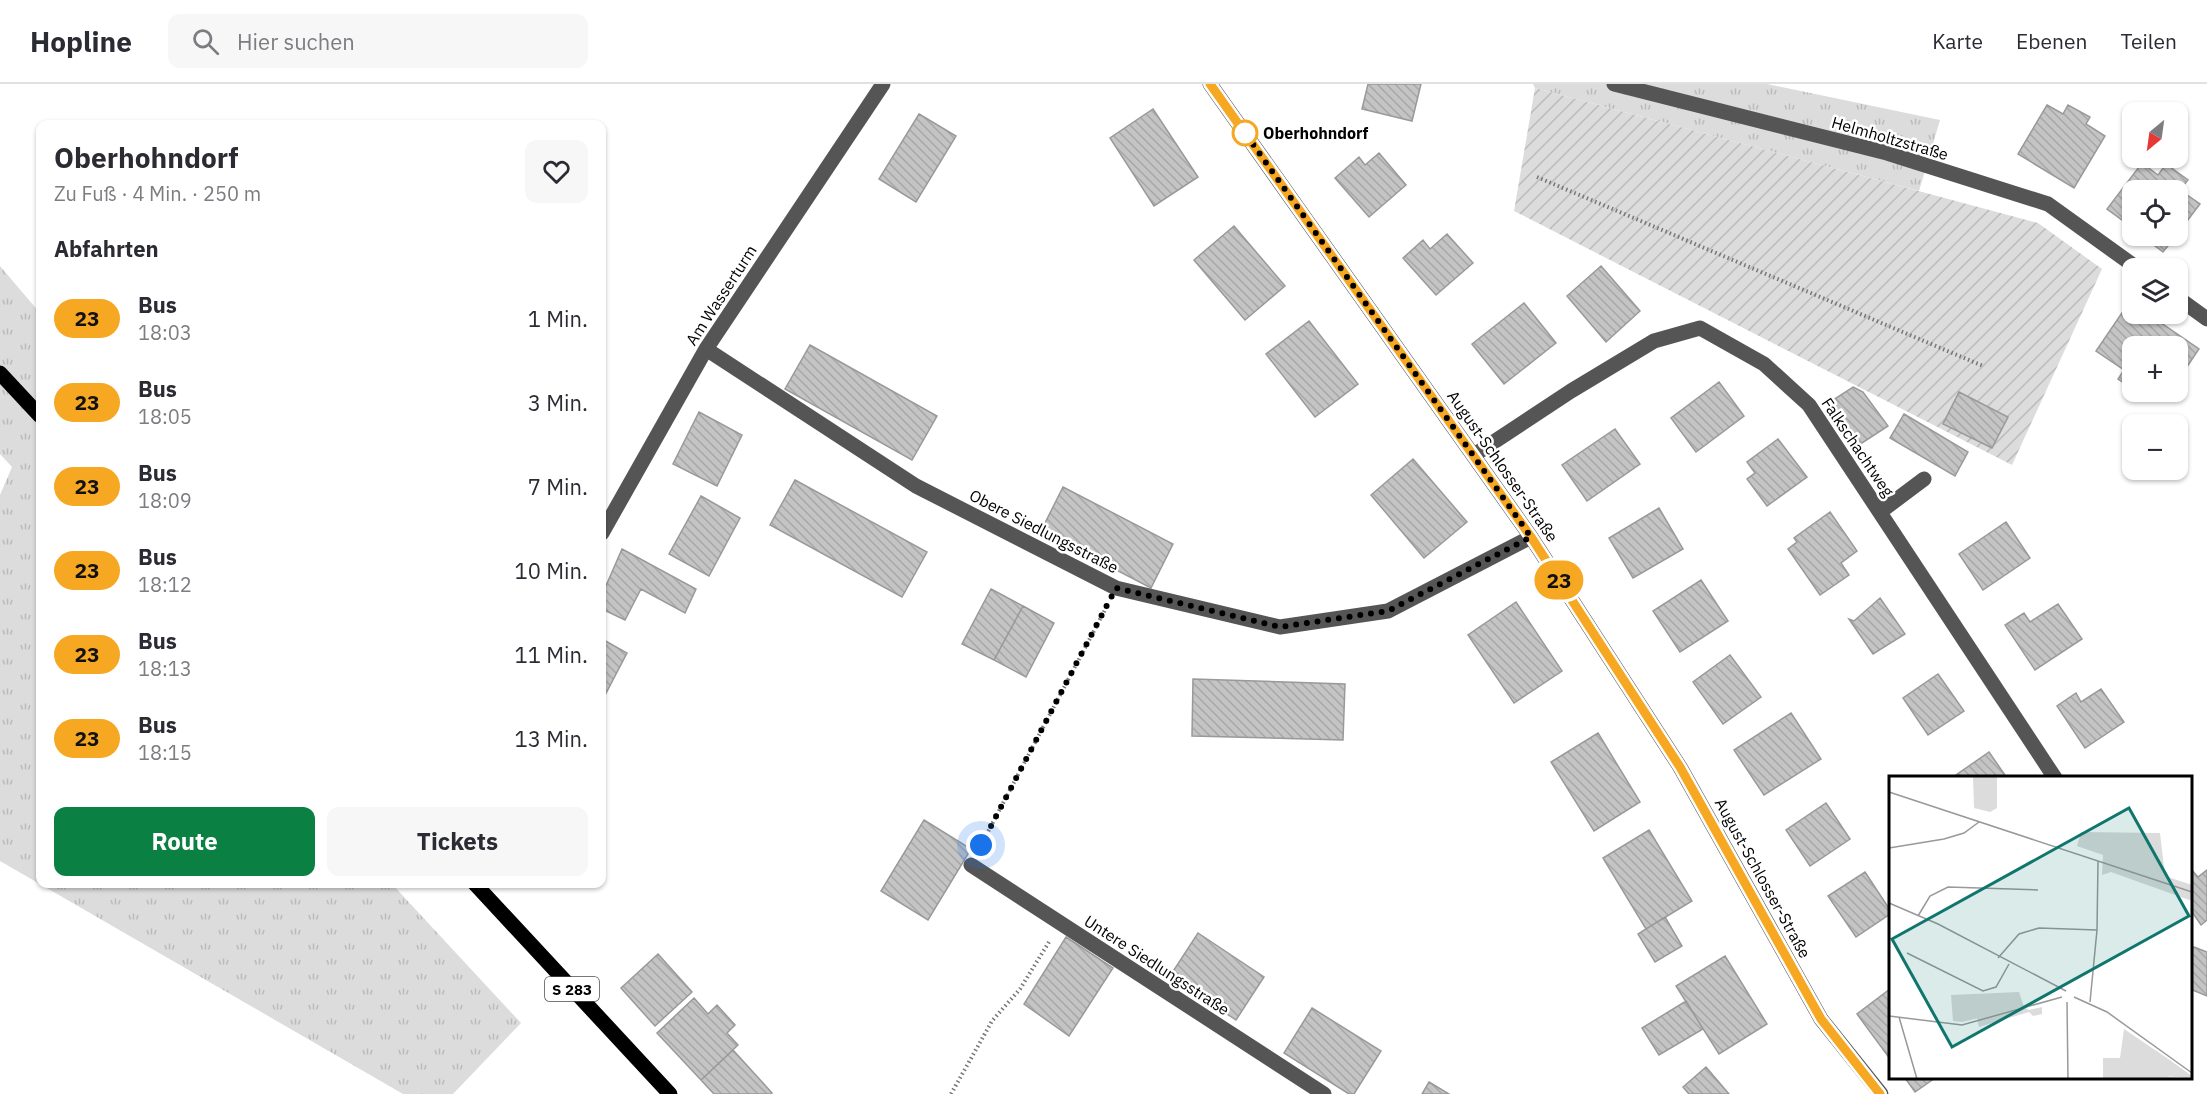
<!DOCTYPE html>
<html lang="de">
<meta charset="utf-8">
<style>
body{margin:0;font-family:"IBM Plex Sans",sans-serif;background:#f7f7f7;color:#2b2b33;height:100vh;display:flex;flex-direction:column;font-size:22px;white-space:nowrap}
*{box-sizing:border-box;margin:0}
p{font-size:20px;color:#7c7c81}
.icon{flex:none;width:33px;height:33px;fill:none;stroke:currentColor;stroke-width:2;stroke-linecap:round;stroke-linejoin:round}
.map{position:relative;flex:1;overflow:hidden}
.details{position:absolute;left:36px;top:36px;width:570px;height:768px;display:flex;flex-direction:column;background:#fff;border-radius:12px;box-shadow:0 2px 4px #0004}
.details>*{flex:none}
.badge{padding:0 12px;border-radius:20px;font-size:21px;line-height:39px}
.needle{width:39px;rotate:209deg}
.fabs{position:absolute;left:2122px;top:18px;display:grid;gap:12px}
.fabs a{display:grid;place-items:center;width:66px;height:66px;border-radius:12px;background:#fff;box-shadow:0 2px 4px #0004;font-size:30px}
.you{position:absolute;width:30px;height:30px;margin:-15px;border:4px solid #fff;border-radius:50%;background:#1a73e8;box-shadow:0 0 0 9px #1a73e833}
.map>.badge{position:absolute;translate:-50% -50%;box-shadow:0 0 0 3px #fff}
h2{padding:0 18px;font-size:22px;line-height:54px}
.round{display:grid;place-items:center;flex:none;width:63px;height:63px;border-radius:12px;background:#f7f7f7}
.overview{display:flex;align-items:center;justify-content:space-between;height:102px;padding:0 18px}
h1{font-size:28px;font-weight:800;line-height:45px}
.primary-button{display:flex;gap:12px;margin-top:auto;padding:12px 18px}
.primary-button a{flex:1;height:69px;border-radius:12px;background:#0b8043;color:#fff;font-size:24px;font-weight:800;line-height:69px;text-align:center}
.primary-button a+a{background:#f7f7f7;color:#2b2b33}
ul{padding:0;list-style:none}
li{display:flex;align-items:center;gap:18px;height:84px;padding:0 18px}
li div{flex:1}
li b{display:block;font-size:22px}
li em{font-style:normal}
li .badge{min-width:66px;font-weight:700;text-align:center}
header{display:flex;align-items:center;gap:36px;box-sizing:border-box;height:84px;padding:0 30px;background:#fff;border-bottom:2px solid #e1e1e2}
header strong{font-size:28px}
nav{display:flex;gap:33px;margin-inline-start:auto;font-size:21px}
.search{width:420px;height:54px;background:#f7f7f7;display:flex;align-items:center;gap:15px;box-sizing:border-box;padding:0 21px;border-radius:12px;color:#7c7c81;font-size:22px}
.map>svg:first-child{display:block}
.grass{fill:url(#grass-tufts)}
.garden{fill:url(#garden-furrows)}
.building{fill:url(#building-back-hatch);stroke:#999;stroke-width:1.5}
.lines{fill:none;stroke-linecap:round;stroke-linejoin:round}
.path{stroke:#777;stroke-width:4;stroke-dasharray:1.5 3;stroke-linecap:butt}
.minor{stroke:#555;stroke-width:15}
.major{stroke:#000;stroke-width:15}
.line-casing{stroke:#fff;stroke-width:14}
.line{stroke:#f7a823;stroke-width:9}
.walk{stroke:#000;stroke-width:6;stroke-dasharray:0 10.8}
.stop-dot{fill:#fff;stroke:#f7a823;stroke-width:3}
.labels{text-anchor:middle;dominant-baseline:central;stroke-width:5;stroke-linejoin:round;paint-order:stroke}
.shield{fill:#fff;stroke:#4c4c4c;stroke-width:1.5}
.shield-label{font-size:15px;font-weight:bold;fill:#000}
.stop-label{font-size:16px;font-weight:bold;fill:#000;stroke:#fff;text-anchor:start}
.street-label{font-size:16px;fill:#000;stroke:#fff}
.inset-road{fill:none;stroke:#999;stroke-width:1.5}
.view{fill:#0f766e;fill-opacity:0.15;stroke:#0f766e;stroke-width:3}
.inset-edge{fill:none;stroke:#000;stroke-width:3}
</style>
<header>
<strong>Hopline</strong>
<div class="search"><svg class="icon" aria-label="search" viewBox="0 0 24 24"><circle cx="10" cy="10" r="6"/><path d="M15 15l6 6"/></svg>Hier suchen</div>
<nav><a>Karte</a><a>Ebenen</a><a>Teilen</a></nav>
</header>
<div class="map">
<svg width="2207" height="1010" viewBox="0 0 2207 1010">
<defs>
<pattern id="grass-tufts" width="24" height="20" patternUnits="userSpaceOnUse" patternTransform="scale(1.5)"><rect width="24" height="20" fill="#dcdcdc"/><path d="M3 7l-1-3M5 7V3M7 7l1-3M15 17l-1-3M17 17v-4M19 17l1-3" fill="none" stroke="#bbb"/></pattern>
<pattern id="garden-furrows" width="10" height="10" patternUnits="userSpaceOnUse" patternTransform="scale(1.5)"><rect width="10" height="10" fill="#dcdcdc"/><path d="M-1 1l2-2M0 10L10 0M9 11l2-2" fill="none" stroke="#bbb"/></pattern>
<pattern id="building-back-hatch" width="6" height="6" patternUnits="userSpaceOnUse" patternTransform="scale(1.5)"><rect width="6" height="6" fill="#c4c4c4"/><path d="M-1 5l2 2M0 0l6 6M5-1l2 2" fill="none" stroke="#a7a7a7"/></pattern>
</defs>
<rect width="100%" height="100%" fill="#fff"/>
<path class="grass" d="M1533,0H1767L1940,36L1919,107L1535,4Z
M0,182L40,229V800H392L521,939L453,1010H403L0,777V411L12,383L0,370Z"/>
<path class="garden" d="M1535,4L2038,139L2102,185L2012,381L1514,127Z"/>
<path class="building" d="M1368,0H1421L1412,37L1362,25Z
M2047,21L2063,30L2068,21L2090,33L2086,40L2105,52L2074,104L2018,70Z
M1153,25L1198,93L1154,122L1110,54Z
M919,30L956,52L916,118L879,95Z
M1379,69L1406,101L1369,133L1335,94L1359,73L1365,81Z
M2142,79L2158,91L2166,80L2188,96L2180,106L2200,120L2178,149V106H2133V144L2107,125Z
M1234,142L1285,202L1245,236L1194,176Z
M1447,150L1473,179L1436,211L1403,174L1423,156L1430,165Z
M2142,152H2176L2163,168Z
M1601,182L1640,227L1606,258L1567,212Z
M2130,217L2133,219V230H2148L2199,265L2178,296V262H2133V305L2118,295L2124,286L2096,267Z
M1524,219L1556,259L1504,300L1472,260Z
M1309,237L1358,300L1315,333L1266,270Z
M810,261L937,332L912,376L785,305Z
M1719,298L1744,332L1696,368L1671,334Z
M1853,303L1863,308L1888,342L1859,361L1830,318Z
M1959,308L2008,333L1992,364L1943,340Z
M2151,308H2170L2164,317Z
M699,328L742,351L717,402L673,380Z
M1904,330L1968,368L1955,392L1890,354Z
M1615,345L1640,380L1587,417L1562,381Z
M1778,355L1807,393L1767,422L1747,395L1755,389L1747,378Z
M1413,375L1467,438L1424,474L1371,411Z
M795,396L927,468L902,513L770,441Z
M1063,403L1173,460L1151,504L1041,447Z
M701,412L740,434L709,492L669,470Z
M1659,424L1683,465L1633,494L1609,454Z
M1830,428L1857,467L1841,479L1849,491L1820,511L1788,465L1797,458L1794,454Z
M2006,438L2030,474L1983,506L1959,470Z
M622,465L696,505L685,529L641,505L625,536L602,525V511Z
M1701,496L1728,537L1680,568L1653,527Z
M991,505L1023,522L994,576L962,560Z
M1880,514L1905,550L1873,570L1849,535L1854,537Z
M1516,518L1562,587L1514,619L1468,551Z
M2058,520L2082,555L2035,586L2005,541L2024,529L2030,538Z
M1023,522L1054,539L1026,593L994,576Z
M602,555L627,569L602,617Z
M1730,571L1761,613L1723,640L1693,598Z
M1938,590L1964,627L1928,651L1903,614Z
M1193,595L1345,600L1343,656L1192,652Z
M2101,605L2124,638L2085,664L2057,622L2076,609L2081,618Z
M1791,629L1821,675L1764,711L1734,666Z
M1598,649L1640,718L1594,747L1551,678Z
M1989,668L2007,694H1958L1956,691Z
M1826,719L1850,755L1810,782L1786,746Z
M924,736L971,765L928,836L881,807Z
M1649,746L1692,817L1646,845L1603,774Z
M2190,784L2198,793L2207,786V836L2201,841L2190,825Z
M1865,788L1890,826V830L1856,853L1828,812Z
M1665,833L1682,862L1655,878L1638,850Z
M1198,849L1264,893L1236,936L1170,892Z
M1066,853L1113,884L1069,952L1024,920Z
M2194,863L2207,868V912L2190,905V872Z
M658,870L692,908L655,942L621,904Z
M1725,872L1767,940L1719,970L1676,902Z
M1890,905V975L1857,930Z
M694,914L708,930L717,921L735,941L727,949L738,961L701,996L657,949Z
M1686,917L1703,945L1659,971L1642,944Z
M1312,924L1381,967L1354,1010H1349L1284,969Z
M733,966L772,1009L771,1010H714L701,996Z
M1706,983L1729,1010H1689L1683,1003Z
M1905,994H1935L1915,1008Z
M1429,998L1449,1010H1422Z"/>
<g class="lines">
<path class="path" d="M1537,93L1983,282
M982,759L1106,524
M951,1010L992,937L1020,905L1049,858"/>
<path class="minor" d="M1210,0L1531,453L1680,683L1821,935L1881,1010
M1614,0L1887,69L2048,120L2137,184
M2178,214L2207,235
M706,265L916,402L1116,504L1280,543L1388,527L1531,453
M1474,371L1571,307L1654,257L1700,244L1764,280L1809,321L2055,694
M1880,428L1924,395
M602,449L706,265L883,0
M971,781L1324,1010"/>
<path class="major" d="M0,289L40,332
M475,800L670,1010"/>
</g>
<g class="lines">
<defs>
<path id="line" d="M1210,0L1531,453L1680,683L1821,935L1880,1010"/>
</defs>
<use href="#line" class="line-casing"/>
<use href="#line" class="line"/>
<path class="walk" d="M981,761L1116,504L1280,543L1388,527L1531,453L1245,49"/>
</g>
<circle class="stop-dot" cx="1245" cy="49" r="12"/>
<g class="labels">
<rect class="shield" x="545" y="893" width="54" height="24" rx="4.5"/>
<g class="shield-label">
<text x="572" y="905">S 283</text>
</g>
<g class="stop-label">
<text x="1263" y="49">Oberhohndorf</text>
</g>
<g class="street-label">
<text transform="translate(1890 54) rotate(16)">Helmholtzstraße</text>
<text transform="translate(721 211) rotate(-57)">Am Wasserturm</text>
<text transform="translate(1858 363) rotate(56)">Falkschachtweg</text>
<text transform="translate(1503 382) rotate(55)">August-Schlosser-Straße</text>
<text transform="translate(1044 447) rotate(27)">Obere Siedlungsstraße</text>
<text transform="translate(1763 794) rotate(61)">August-Schlosser-Straße</text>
<text transform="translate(1157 881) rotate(33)">Untere Siedlungsstraße</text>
</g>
</g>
<g transform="translate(1889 692)">
<rect width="303" height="303" fill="#fff"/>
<path d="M84,0H108V32L101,36L85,32ZM192,56L271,57L276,100L303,109V125L222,96L213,99L214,79L188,70ZM135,231L140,234L153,231V238L144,240L140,236L90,251L88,242ZM278,282L303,300V303L278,300Z" fill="#dcdcdc"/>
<path d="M130,216L135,231L73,246L64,245L62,219ZM235,253L278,282V300L296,303H214V282H231Z" fill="#dcdcdc"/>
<path class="inset-road" d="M0,16L303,116M0,72L55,63L75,57L90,46M0,127L49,148L177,215M29,140L41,120L59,111L149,114M18,177L94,215L107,211L120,188M109,182L130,158L150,152L208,154M185,221L218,236L303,297M178,226L179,303M201,226L208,154L209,85M0,240L73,249L173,221M10,241L28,303"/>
<path class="view" d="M240,32L300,140L63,271L3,163Z"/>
<rect width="303" height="303" class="inset-edge"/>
</g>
</svg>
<div class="fabs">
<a><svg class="needle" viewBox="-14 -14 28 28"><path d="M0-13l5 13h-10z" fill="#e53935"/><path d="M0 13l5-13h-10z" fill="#7c7c81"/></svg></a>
<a><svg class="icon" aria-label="locate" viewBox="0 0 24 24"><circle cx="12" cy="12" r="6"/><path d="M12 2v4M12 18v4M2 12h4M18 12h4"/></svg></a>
<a><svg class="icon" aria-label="layers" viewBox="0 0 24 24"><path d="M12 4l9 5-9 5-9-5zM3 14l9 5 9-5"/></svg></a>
<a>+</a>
<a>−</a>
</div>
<div class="you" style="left:981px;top:761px"></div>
<b class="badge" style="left:1559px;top:496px;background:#f7a823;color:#111">23</b>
<section class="details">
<div class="overview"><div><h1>Oberhohndorf</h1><p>Zu Fuß · 4 Min. · 250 m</p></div><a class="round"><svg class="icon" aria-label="heart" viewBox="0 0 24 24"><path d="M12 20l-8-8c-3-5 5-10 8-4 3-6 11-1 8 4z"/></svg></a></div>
<h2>Abfahrten</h2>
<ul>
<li><span class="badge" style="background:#f7a823;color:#111">23</span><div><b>Bus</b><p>18:03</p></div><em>1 Min.</em></li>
<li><span class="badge" style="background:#f7a823;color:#111">23</span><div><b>Bus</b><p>18:05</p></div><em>3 Min.</em></li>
<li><span class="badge" style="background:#f7a823;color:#111">23</span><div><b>Bus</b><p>18:09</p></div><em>7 Min.</em></li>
<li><span class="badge" style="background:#f7a823;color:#111">23</span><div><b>Bus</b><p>18:12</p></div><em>10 Min.</em></li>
<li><span class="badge" style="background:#f7a823;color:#111">23</span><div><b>Bus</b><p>18:13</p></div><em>11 Min.</em></li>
<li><span class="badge" style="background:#f7a823;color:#111">23</span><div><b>Bus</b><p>18:15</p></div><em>13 Min.</em></li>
</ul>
<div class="primary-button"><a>Route</a><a>Tickets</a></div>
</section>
</div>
